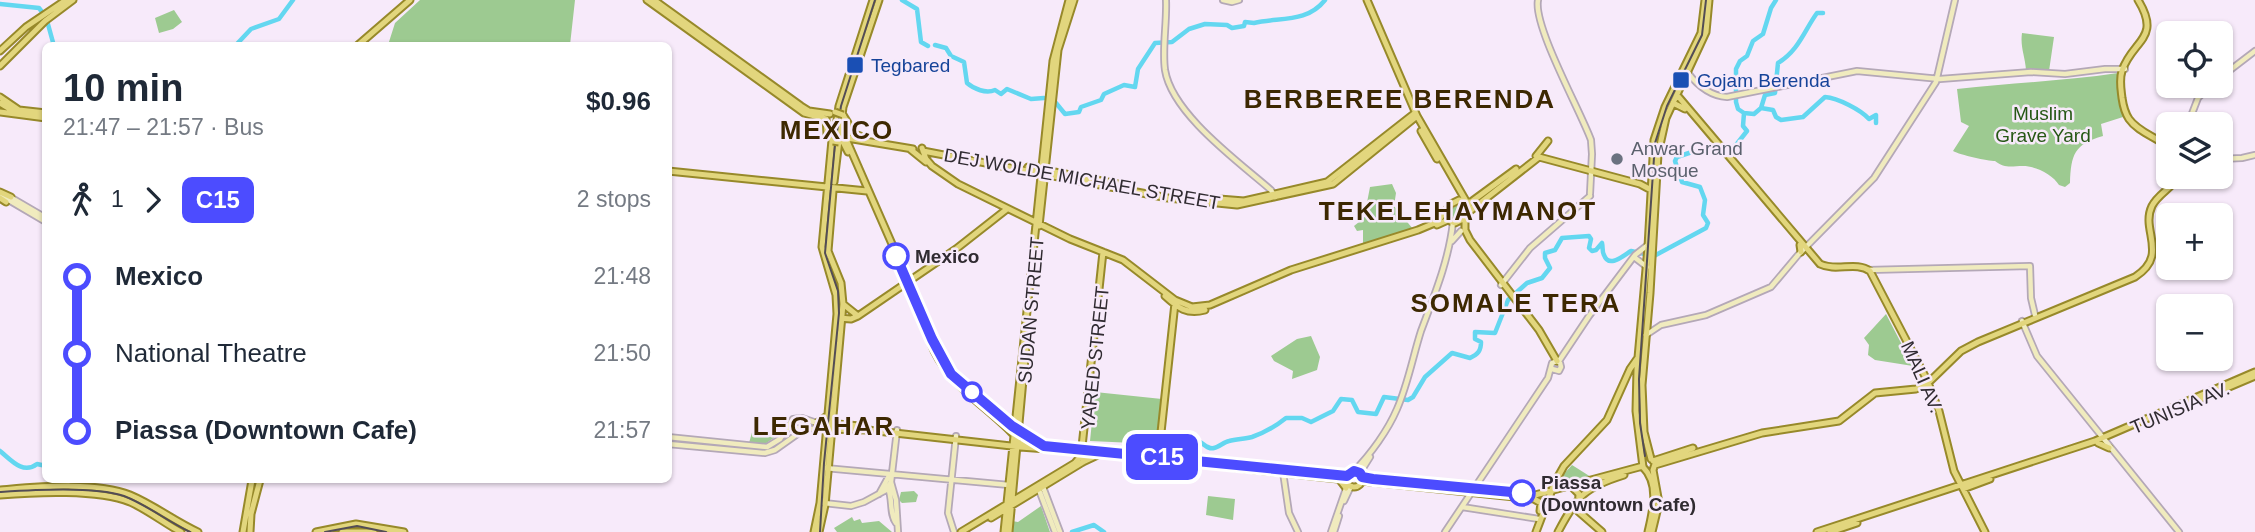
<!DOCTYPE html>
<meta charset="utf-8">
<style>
body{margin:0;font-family:Helvetica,sans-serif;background:#f6f6f7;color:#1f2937;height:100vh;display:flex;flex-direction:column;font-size:26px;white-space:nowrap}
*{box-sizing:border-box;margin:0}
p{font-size:23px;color:#747a83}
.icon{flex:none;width:38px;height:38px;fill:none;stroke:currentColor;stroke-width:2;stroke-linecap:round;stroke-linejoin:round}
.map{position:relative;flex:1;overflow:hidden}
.sheet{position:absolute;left:42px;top:42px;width:630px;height:441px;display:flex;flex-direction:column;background:#fff;border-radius:10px;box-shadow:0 2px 5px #0004}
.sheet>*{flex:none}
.badge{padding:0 14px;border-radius:10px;font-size:24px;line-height:46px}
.controls{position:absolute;left:2156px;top:21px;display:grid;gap:14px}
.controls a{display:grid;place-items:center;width:77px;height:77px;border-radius:10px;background:#fff;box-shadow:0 2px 5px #0004;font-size:35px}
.map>.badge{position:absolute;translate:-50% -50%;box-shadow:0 0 0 4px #fff}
.legs{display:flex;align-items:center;gap:10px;height:77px;padding:0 21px;font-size:23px}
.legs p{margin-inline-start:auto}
.overview{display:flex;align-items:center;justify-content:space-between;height:119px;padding:0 21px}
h1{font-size:38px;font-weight:700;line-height:52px}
ul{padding:0 21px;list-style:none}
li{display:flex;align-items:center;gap:24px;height:77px;font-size:26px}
li i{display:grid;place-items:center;width:10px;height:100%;margin:0 9px;background:currentColor}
li i::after{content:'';width:18px;height:18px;margin:-9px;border:5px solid;border-radius:50%;background:#fff}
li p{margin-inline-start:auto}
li:first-child i{background:linear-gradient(#0000 50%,currentColor 0)}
li:last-child i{background:linear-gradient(currentColor 50%,#0000 0)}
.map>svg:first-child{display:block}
.green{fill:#9dca91}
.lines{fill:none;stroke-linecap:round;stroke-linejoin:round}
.river{stroke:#63d7f0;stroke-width:4.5}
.secondary-casing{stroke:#b4a8b7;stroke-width:8}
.primary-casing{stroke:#97892a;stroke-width:9}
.secondary{stroke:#f0ebbe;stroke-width:4.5}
.primary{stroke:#e2d67d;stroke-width:5}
.tram{stroke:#534d55;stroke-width:2}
.primary-bridge-casing{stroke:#97892a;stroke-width:9;stroke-linecap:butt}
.primary-bridge{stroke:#e2d67d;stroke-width:5}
.line-1-casing{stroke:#fff;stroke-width:16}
.line-1{stroke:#4c4cff;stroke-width:10}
.transit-dot{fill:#1a4fb4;stroke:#f7eafa;stroke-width:2.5}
.worship-dot{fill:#6b7280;stroke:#f7eafa;stroke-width:2.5}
.stop-1-dot{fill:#fff;stroke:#4c4cff;stroke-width:3.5}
.labels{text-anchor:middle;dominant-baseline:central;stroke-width:5;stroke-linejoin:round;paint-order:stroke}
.transit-label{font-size:19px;fill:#164399;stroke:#f7eafa;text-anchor:start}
.park-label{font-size:19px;fill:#265815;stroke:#f7eafa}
.worship-label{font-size:19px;fill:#5b616d;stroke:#f7eafa;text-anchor:start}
.street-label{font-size:19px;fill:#302b31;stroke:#f7eafa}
.stop-label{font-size:19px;font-weight:bold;fill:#302b31;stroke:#f7eafa;text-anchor:start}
.district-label{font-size:26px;font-weight:bold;letter-spacing:2px;fill:#3d2801;stroke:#f7eafa}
</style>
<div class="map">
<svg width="2255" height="532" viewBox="0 0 2255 532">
<rect width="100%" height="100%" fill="#f7eafa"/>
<path class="green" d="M420,0H575L570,45H388L395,23Z
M174,10L182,22L173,29L159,33L155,18Z
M2022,33L2054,37L2049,71L2026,70C2025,56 2020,47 2022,33Z
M2118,73V93L2123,117L2101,124L2103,136C2074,144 2071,155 2070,183L2065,187L2059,185C2053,175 2036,166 2023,166C2012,166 2005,169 1995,161C1988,161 1960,155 1953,151L1969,126L1961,122L1957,89C2010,83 2064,81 2118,73Z
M1392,184L1396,193L1394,206L1413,229L1363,245V230L1357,231L1354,226L1364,218L1370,187Z
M1460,203L1465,204L1467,212L1461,218L1454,221L1449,218V211Z
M1886,314L1913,366L1875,360L1868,355L1869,345L1864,338Z
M1311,336L1320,357L1317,370L1292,379L1293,371L1274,361L1271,356L1297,339Z
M1095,392L1162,399L1157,448L1135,445L1134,443L1090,441Z
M753,429L770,435H778L765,444L749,443Z
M1572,465L1591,477L1570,480L1557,485L1561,477Z
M914,491L918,495L916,502L902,503L899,500L901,492Z
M1208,496L1235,499L1233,520L1206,515Z
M1041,506L1050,532H1011L1012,521L1018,522Z
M852,517L854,521L860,519L862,523L879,521L892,532H837L834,528Z"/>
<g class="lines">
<path class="river" d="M902,0L917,9L921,42L928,46
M0,4L39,8L46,17L54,46
M935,45L946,48L951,56L964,62L967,83C974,89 986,94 995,90L1001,94L1007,89L1031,99L1044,98
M235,46L251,29L279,19L293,0
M1056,103L1065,114L1079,112L1081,107L1101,100L1104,94L1124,85L1135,87L1138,69L1155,43L1172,42L1189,29L1205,24L1227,25L1232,28L1244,26L1245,22L1254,23C1280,17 1307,23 1325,0
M1761,108L1773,110L1776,117L1781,120L1803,117L1825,97C1838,98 1861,110 1869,119L1876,115V123
M1744,113L1738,109L1736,102V69L1740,61L1747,56L1753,41L1763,34L1771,8L1776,0
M1179,445C1201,431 1203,451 1214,448C1219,447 1224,442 1229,441C1237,439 1245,439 1252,437C1264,433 1276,426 1286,418H1302L1311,422L1333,411L1341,399L1352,400L1358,412L1376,414L1384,397L1408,400L1413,397L1425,377L1452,353L1470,358C1478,354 1481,351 1481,342L1475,339V332L1495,333L1508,300L1527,283L1542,278L1550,268L1545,258V253L1555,250L1562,238L1589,236L1591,239L1589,248L1592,251L1596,250L1602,243C1603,247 1602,252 1604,255C1609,269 1624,255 1631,251L1654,256L1706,228L1708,223L1703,215L1705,200L1700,187L1682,182L1675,161L1677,157L1704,148L1716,152L1727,149L1736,145L1747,131L1743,126L1744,113L1754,114L1761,108L1765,95L1775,93L1778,63C1799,50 1804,31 1817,13H1823
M0,451C11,460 23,475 37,464L46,466
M1072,532L1094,525L1104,532"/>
<defs>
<path id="secondary" d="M1166,0C1167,23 1162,48 1165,70C1172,114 1239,162 1271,190L1275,197
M1223,0L1232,2L1239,0
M1538,0C1533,26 1580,110 1591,140L1592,154L1590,194
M1688,73C1698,86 1710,96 1727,97L1857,71L1940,79L2031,72L2065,74L2105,69H2125
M2221,77L2255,51
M2188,124L2198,98L2210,86
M2221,159L2242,158L2255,155
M0,195L46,222
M10,197L46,218
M1452,241L1461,231
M1634,257L1647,267
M1868,270L2030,266L2031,298L2035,315
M1501,285L1530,248L1590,196
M2022,321L2037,356L2179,532
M1646,335L1661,325L1706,315L1771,287L1798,255L1874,178L1936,82L1955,0
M1559,361L1589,316L1635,255L1649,244
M787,428L826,429
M668,437L767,447L780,439L793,419L802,418L817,423
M668,444L765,453L775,450L806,428
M825,468L1009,485
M1354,471C1371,454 1388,430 1397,409C1408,384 1413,356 1421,331C1434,296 1449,260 1453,222
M1283,472L1289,513L1298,532
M1360,473L1370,457
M891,482L896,500L898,532
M1043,487L1060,532
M888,488C893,499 889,514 896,523
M1039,490L1055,532
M879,494L890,474
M1344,501L1351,486
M824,503L851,506L864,502L886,490L891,482L897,430
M1462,507L1539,519
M954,532L948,513L956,436
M1331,532L1348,483
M1334,532L1339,516
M1445,532L1548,378L1552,363L1557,361L1560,363L1561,367L1559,371L1552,369"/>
<path id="primary" d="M647,0L804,113L826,119
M654,0L801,106L809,111L830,114
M1367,0L1417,116L1466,201
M2138,0C2162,39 2132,40 2122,71C2119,80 2121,89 2122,98C2123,105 2125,113 2129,119C2138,132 2156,137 2168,147
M357,46L410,0
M0,51L26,27L66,0
M0,66L45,21L73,0
M1677,95L1820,264C1836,272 1856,261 1870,271L1927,380L1939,411L1954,471L1985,532
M0,97L19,110L46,113
M0,103L15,112
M1673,103L1685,109
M0,112L46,118
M843,115L848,123V134
M826,119L827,134L833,141
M1421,131L1437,159
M849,132L860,136
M847,138L913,149
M846,139L945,365C964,389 1010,429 1038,443
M834,141L839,106L873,0
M843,142L848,152
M922,148L926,159L932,166L958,184L1070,239L1123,260L1175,300L1192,307L1210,305L1291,270L1418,230L1437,222L1451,204L1459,200L1469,203L1470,211
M910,149L926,162
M923,151L1168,198L1237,205L1333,184L1417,116
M1536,156L1548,141
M1028,167L1118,184
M668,171L867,191
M834,182L843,107L879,0
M0,192L11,197
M1182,196L1244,201L1327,182L1415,113
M0,198L6,202
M1467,202H1471L1516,169
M1465,218V230L1470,240L1539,330L1557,361
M1448,220L1455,223L1465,218L1470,211L1539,157L1640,184L1653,191
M1437,225L1448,220
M1039,226L1058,50L1074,0
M1800,245L1801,252
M1165,296C1178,308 1187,315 1205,310
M843,304L858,316
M839,318L851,319L858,316L956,249L1007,209
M930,341C945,383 983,403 1013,434
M2170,412L2255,376
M817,423L827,416
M826,423L860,426
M826,429L868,430L1020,447L1102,453L1347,480
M1016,443L1037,445
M2098,443L2109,448
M1162,447L1182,459
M1651,459L1644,432L1642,385L1650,293L1658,154L1666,118L1706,32L1709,0
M1158,460L1175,303
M1653,461L1693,448
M1083,462L1086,451
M1655,465L1762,433L1839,421L1875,393L1916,389L1927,384L1961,351L1978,342L2135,277C2170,254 2140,231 2152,206C2158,194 2171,189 2178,177
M1346 479a8 8 0 1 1 16 0a8 8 0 1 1-16 0Z
M1315,473L1347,476
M1362,477L1535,495L1643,466
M1157,478L1170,461
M1339,479L1346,488
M1362,481L1534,499L1541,503L1540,511
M1570,485L1579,494L1578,511L1602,532
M1963,489L1990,479
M0,490C37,487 96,481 130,495C154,505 174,521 198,532
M0,495C35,492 98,489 130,502C148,510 164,523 181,532
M991,518L1083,462L1100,454
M243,532L252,480
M250,532L251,514L260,480
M316,532L356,524L404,532
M342,532H374
M814,532L820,503L837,314L836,295L822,247L832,140
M819,532L825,505L843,304L841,283L828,251L833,191
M961,532L1075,463L1081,456L1103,252
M1004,532L1053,61L1069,0
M1009,532L1026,347
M1536,532L1555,482L1564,466L1607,420L1630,369L1637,359
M1558,532C1577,496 1585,487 1624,475
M1648,532C1653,510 1660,484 1643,467L1636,411L1637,369L1648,247L1654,140L1665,107L1701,33L1705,0
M1652,532L1659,503L1653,470L1655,464
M1817,532L2095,441L2255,372
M1830,532L1857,523"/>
</defs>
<use href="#secondary" class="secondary-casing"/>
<use href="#primary" class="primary-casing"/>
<use href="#secondary" class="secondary"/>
<use href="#primary" class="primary"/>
<path class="tram" d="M1645,456L1640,423L1639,379L1655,143L1667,106L1702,35L1706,0
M0,492C32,490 94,486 124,496C147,505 167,521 190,532
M325,532L357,526L386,532
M820,532L824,463L839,313L838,291L825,253L835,144L841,106L875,0"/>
<defs>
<path id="primary-bridge" d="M835,112L843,115
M833,141L839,142"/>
</defs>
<use href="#primary-bridge" class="primary-bridge-casing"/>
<use href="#primary-bridge" class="primary-bridge"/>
</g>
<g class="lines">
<defs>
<path id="line-1" d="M896,256L932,339L951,374L1012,426L1044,446L1347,476L1354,471L1360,473L1362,477L1373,479L1522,493"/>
</defs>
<use href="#line-1" class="line-1-casing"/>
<use href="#line-1" class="line-1"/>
</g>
<g class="transit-dot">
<rect x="846" y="56" width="18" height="18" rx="3.5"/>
<rect x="1672" y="71" width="18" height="18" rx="3.5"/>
</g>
<circle class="worship-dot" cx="1617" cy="159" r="7"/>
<g class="stop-1-dot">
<circle cx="896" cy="256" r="12"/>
<circle cx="972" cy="392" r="9"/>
<circle cx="1522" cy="493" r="12"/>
</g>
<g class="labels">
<g class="transit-label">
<text x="871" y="65">Tegbared</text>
<text x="1697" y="80">Gojam Berenda</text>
</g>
<g class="park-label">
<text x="2043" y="113">Muslim<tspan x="2043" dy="22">Grave Yard</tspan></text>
</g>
<g class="worship-label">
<text x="1631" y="148">Anwar Grand<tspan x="1631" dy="22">Mosque</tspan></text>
</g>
<g class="street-label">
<text transform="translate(1082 179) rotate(10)">DEJ WOLDE MICHAEL STREET</text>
<text transform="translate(1031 310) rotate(-85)">SUDAN STREET</text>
<text transform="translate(1095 358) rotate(-84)">YARED STREET</text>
<text transform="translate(1922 377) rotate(66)">MALI AV.</text>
<text transform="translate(2180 408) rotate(-23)">TUNISIA AV.</text>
</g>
<g class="stop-label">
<text x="915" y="256">Mexico</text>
<text x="1541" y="482">Piassa<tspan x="1541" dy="22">(Downtown Cafe)</tspan></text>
</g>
<g class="district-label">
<text x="1400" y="99">BERBEREE BERENDA</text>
<text x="837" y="130">MEXICO</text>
<text x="1458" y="211">TEKELEHAYMANOT</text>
<text x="1516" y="303">SOMALE TERA</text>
<text x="824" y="426">LEGAHAR</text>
</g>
</g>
</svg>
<div class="controls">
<a><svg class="icon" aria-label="locate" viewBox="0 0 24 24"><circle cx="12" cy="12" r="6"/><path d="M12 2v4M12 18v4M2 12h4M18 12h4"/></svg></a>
<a><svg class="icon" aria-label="layers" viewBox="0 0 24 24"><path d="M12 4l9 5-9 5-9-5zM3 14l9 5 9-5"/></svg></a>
<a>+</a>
<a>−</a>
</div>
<b class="badge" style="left:1162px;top:457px;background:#4c4cff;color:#fff">C15</b>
<section class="sheet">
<div class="overview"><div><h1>10 min</h1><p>21:47 – 21:57 · Bus</p></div><b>$0.96</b></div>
<div class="legs"><svg class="icon" aria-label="walk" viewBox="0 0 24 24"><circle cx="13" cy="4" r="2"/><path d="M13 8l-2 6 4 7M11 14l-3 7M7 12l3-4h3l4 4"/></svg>1<svg class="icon" aria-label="forward" viewBox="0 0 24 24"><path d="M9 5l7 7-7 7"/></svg><b class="badge" style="background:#4c4cff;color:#fff">C15</b><p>2 stops</p></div>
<ul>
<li><i style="color:#4c4cff"></i><b>Mexico</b><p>21:48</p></li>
<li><i style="color:#4c4cff"></i><span>National Theatre</span><p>21:50</p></li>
<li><i style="color:#4c4cff"></i><b>Piassa (Downtown Cafe)</b><p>21:57</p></li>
</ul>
</section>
</div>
